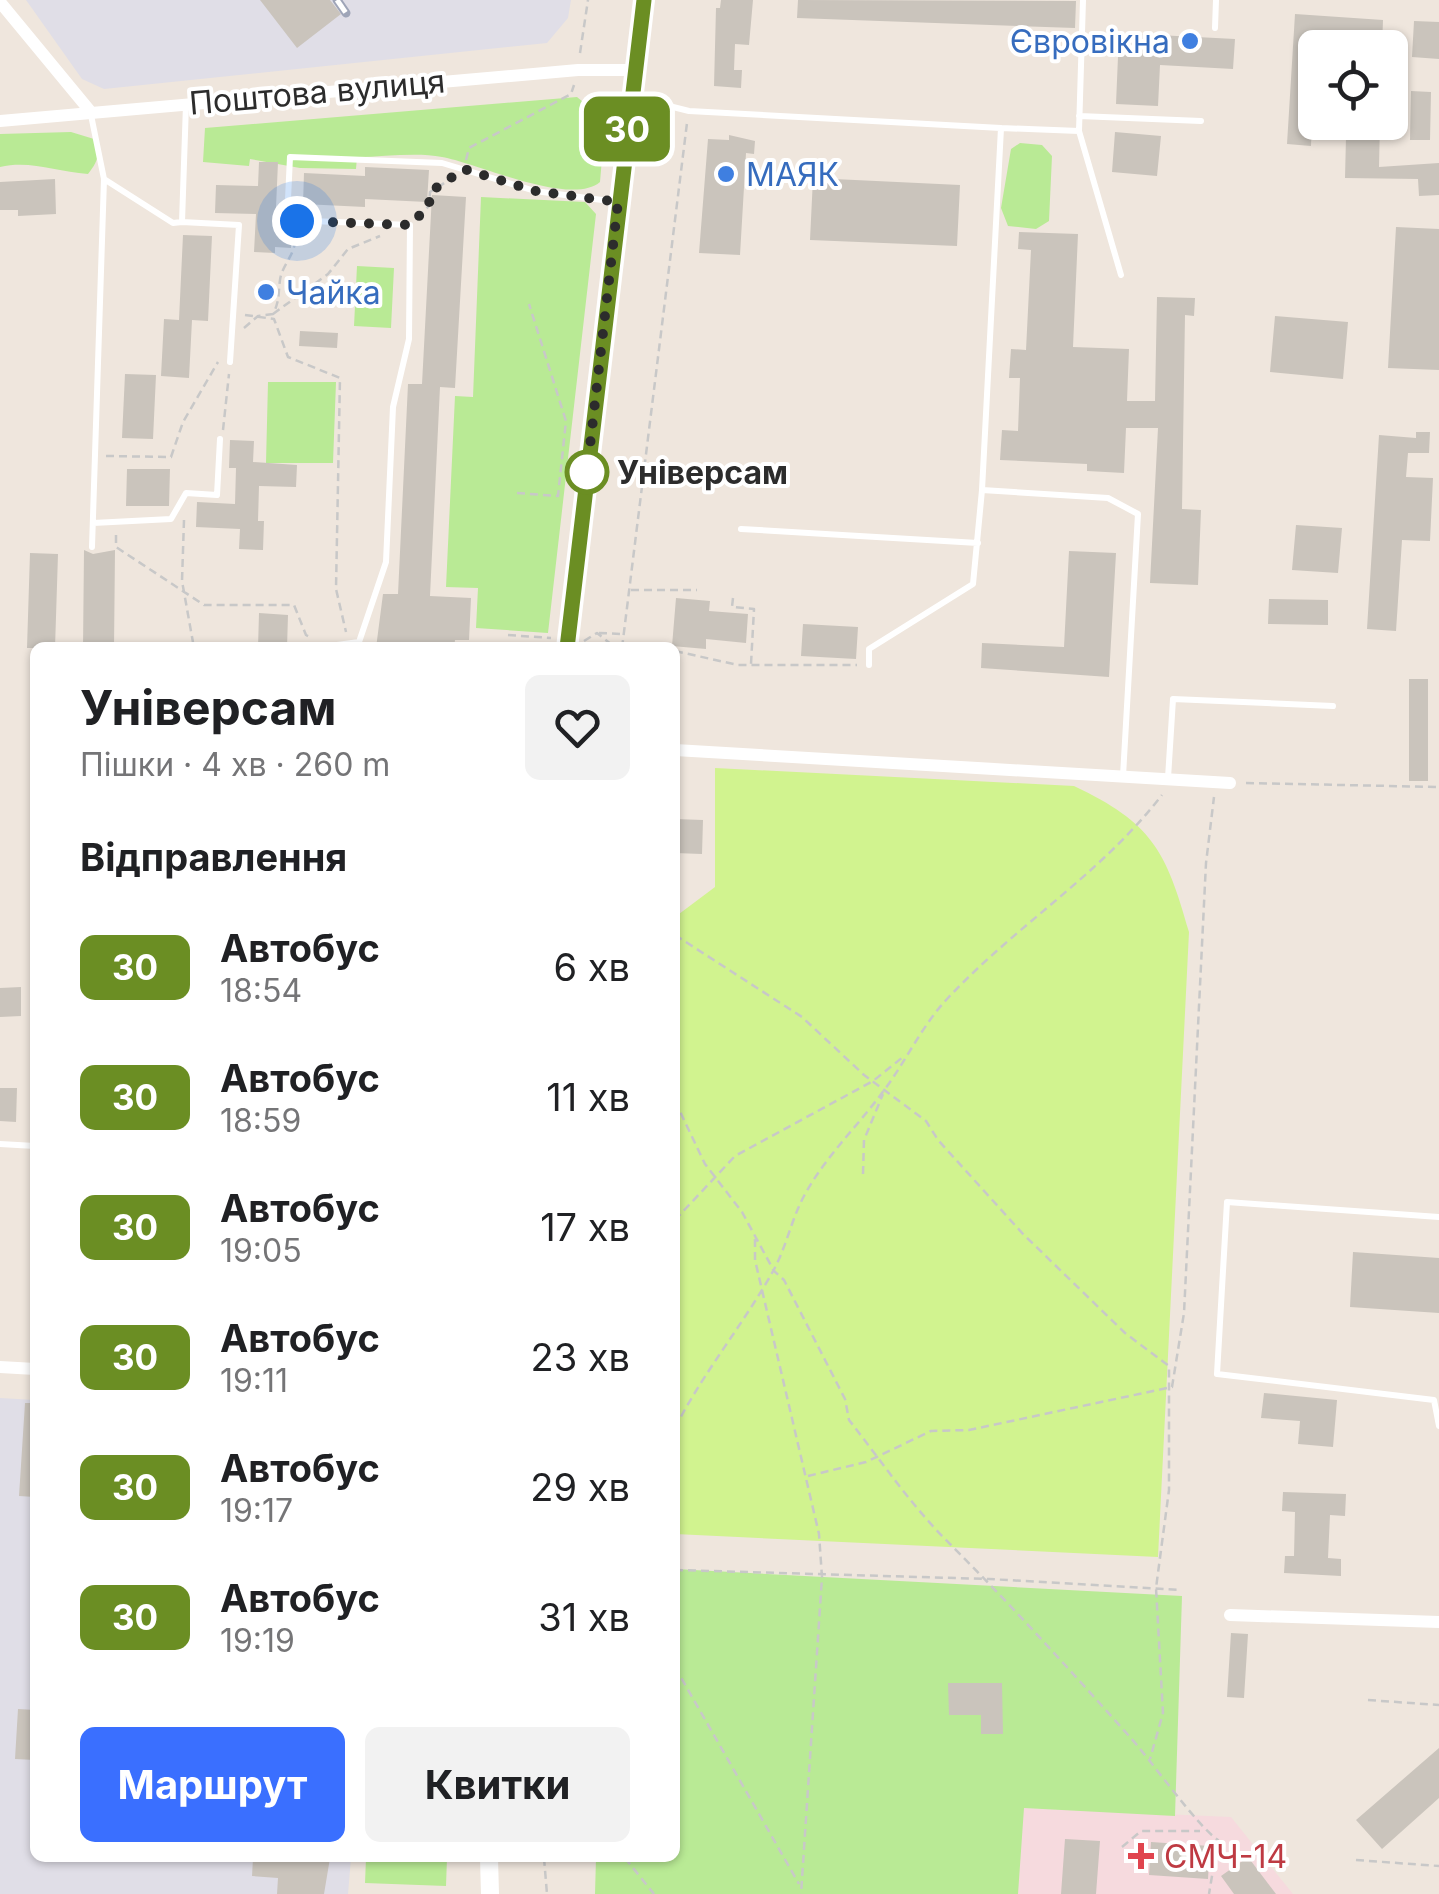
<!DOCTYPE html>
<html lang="uk">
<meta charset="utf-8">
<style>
body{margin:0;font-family:Inter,sans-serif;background:#f2f2f2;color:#202124;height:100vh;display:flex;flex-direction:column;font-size:38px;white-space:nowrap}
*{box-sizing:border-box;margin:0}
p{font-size:32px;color:#757577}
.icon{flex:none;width:55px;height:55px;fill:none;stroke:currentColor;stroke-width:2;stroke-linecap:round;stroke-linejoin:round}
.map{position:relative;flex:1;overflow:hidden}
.side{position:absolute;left:30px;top:642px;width:650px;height:1220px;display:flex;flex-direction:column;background:#fff;border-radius:15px;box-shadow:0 2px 8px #0004}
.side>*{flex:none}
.badge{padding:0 20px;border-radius:15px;font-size:35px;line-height:65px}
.controls{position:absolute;left:1298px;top:30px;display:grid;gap:20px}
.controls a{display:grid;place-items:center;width:110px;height:110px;border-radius:15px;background:#fff;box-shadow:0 2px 8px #0004;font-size:50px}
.you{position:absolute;width:50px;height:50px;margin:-25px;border:8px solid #fff;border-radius:50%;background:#1a73e8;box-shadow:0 0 0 15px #1a73e833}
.map>.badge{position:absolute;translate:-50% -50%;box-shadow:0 0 0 5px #fff}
h2{padding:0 50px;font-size:38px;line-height:90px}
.round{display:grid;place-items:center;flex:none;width:105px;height:105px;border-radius:15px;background:#f2f2f2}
.head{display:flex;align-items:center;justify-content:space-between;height:170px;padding:0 50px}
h1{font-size:48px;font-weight:700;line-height:75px}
.cta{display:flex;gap:20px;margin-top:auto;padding:20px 50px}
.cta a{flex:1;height:115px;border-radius:15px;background:#3a6fff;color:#fff;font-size:40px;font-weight:700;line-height:115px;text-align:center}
.cta a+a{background:#f2f2f2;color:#202124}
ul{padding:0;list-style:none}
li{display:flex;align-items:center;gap:30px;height:130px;padding:0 50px}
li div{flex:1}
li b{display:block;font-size:38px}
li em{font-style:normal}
li .badge{min-width:110px;font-weight:700;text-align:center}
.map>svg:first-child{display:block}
.industrial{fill:#e0dee7}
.medical{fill:#f6dade}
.green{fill:#b9ea95}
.pitch{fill:#d1f38f}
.building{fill:#cac4bc}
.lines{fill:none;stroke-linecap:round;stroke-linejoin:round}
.path{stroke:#c8c8c8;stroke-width:2.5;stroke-dasharray:8 5;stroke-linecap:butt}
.lane{stroke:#fff;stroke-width:6}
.street{stroke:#fff;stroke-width:12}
.secondary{stroke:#fff;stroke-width:18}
.rail-casing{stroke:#9fa5b8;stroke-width:9}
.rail{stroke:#fff;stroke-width:5;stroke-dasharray:15;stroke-linecap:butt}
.line-casing{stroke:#fff;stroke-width:22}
.line{stroke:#6b8e23;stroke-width:15}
.walk{stroke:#2c2c2c;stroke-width:10;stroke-dasharray:0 18}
.shop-dot{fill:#3f7fe0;stroke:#fff;stroke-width:4}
.stop-dot{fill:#fff;stroke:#6b8e23;stroke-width:5}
.health-dot{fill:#e0444e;stroke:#fff;stroke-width:4}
.labels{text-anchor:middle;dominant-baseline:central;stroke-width:8;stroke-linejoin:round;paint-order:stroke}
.shop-label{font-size:32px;fill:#366cbe;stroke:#fff;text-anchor:start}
.street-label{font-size:32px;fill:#2c2c2c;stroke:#fff}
.stop-label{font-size:32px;font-weight:bold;fill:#2c2c2c;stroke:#fff;text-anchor:start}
.health-label{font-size:32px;fill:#be3a42;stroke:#fff;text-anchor:start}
</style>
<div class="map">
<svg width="1439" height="1894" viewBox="0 0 1439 1894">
<rect width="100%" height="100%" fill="#efe6dd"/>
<path class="industrial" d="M26,0H571L568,18L547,43L104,89L82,79Z
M0,1398L35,1400V1858H351L348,1894H0Z"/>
<path class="medical" d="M1023,1808L1231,1817L1293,1894H1018Z"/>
<path class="green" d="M577,97C608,121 603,145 600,182C571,207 477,163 442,157C416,152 384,157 357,157L356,169L300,168L250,159L249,166L203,162L205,128Z
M71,132L94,139C102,152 97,163 88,174C56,172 31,160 0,167V134Z
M1020,143L1042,145L1052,156L1049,221L1036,229L1008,226L1001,208L1011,149Z
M481,197L585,202L596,214L548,633L476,628L478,588L446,587L455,396L473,397Z
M357,266L394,268L391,328L354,326Z
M268,382H336L333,463H266Z
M675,1569L1182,1596L1175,1816L1024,1808L1018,1894H595L596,1858H675Z
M366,1858H447L446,1886L365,1883Z"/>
<path class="pitch" d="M715,768L1074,786C1152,823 1166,850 1189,932L1158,1557L675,1534V917L715,887Z"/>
<path class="building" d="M260,0H330L341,14L297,48Z
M721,0H753L749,45L735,44L734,70H742L741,88L714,86L716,8H720Z
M798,0L1076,1L1075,28L797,18Z
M1295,14L1383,20L1382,48H1315L1311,146L1287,144Z
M1414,21L1439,22V59L1412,57Z
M1119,33L1235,39L1233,69L1160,65L1158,106L1116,104Z
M1411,91L1431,92L1430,140H1410Z
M1354,122H1380L1379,167L1439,163V195L1419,196L1418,179L1345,178L1346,137H1353Z
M1115,132L1161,136L1157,176L1112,172Z
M729,135L755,141L754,154L746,153L740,255L699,253L708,139L729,140Z
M259,162H278L275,230L292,231L291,248L275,247V253L254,252L256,214L215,213L216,185L258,186Z
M365,167L429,170L427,202L365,199V207L303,204L304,173L365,176Z
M813,178L960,185L957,246L810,240Z
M55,179L56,214L18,216V210H0V182Z
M432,195L466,197L455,388L440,387L430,596L471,598L469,640H455L454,648H376L383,594H398L408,384H422Z
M1396,227L1439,229V370L1388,368Z
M1019,232L1078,234L1073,347L1129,349L1127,401H1155L1157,297L1195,298L1194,316L1185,315L1182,509L1201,510L1198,585L1150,583L1158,428H1126L1124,473L1087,471V464L1000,460L1002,430L1018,431L1020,378H1009L1011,349L1026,350L1031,250L1018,249Z
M183,235L212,236L208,321L192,320L189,378L161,376L164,319L179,320Z
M1275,316L1348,322L1343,379L1270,372Z
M300,331L338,333L337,348L299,346Z
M125,374L156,375L153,439L122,438Z
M1416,432H1430L1429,453H1408L1406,477L1433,478L1430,541L1402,540L1396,631L1367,629L1379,435L1416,438Z
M230,440L254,441L253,462L297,465L296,487L259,486L258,521H264L263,550L239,549L240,529L196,527L197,502L235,504L236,468H229Z
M127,469H170L169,506H126Z
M1296,525L1342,528L1338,573L1292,570Z
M84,550L93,554L115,550L114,648H83Z
M1069,551L1116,553L1109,677L981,668L982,643L1064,647Z
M30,553L58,554L55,648H27Z
M676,598L710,601L709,611L748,614L746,643L706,639V649L672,646Z
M1269,599L1328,600V625L1268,624Z
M259,613L288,615L287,648H258Z
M803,624L858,627L856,659L801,656Z
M1409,679H1428V781H1409Z
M675,819L703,820L702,854L675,853Z
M21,987V1016L0,1017V988Z
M0,1088H17L16,1122L0,1121Z
M1353,1252L1439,1258V1313L1350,1307Z
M1264,1393L1337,1400L1333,1447L1298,1444L1300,1421L1261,1418Z
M25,1403H35V1497L19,1496Z
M1283,1492L1346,1494L1345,1516L1330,1515L1328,1558L1341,1559V1576L1284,1573L1285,1556H1294L1295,1512L1282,1511Z
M1231,1633L1248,1634L1244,1698L1227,1697Z
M948,1683H1002L1003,1734H981V1715H949Z
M18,1709L35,1710V1760L15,1759Z
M1439,1748V1798L1382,1849L1356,1820Z
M1065,1839L1100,1841L1096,1894H1061Z
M1151,1842L1210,1846L1208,1879L1149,1875Z
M1248,1857L1276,1894H1234L1221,1876Z
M253,1858H330L324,1894H277L278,1878L252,1876Z"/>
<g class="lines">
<path class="path" d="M580,53L588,0
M466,160L469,148L571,94L574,85
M417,217L429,206L430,192L449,180
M273,314L328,274L348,249L380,236
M245,315L274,319L288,357L340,378L336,589L346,632
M244,328L258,316L273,314C280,300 278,294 280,280C282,264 296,256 296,233
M223,430L229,374
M106,456L171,457L183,422L218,362
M517,493L558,496L566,421L529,304
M184,520L182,581L194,648
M116,535V547L204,605H294L306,635L312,638
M631,590H697
M733,598L732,607L754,609L751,664
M599,633L621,634
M508,635L551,638
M584,641L597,633L616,648
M622,648L687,123
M675,651L738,665H857
M1246,783L1439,787
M675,935L802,1017L864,1075L926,1121L938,1140L1023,1234L1125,1333L1169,1366V1490L1156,1588L1163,1713L1150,1759
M675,1101L705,1164L742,1212L774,1271L784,1280L845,1399L849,1420C882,1462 913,1508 951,1545C1012,1606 1071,1671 1129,1736C1151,1760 1197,1826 1218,1840L1209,1894
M863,1174L864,1140L883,1094
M675,1220L735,1156L873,1081L903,1057
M755,1239V1260L819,1534L822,1577L801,1894
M675,1428C703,1373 742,1326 772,1273C786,1249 791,1220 804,1196C825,1157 856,1128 882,1093C905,1063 921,1027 947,999C1016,925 1099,876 1162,795
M808,1476L866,1462L931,1431L969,1430L1172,1387L1184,1313L1206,863L1214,797
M675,1570L989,1579L1180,1590
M675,1667L799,1884
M1368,1700L1439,1705
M1122,1847L1141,1831H1200
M544,1858L547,1894
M625,1858L654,1894
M1356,1860L1439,1866"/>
<path class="lane" d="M1215,28L1216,0
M633,97L689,111L1001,128L982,490
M186,104L182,222L239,225L230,362
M91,115L104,179L92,547
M1079,116L1201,121
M1001,128L1079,131L1083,0
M1079,131L1121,275
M104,179L173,223L182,222
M93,523L171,519L186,493L217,495L220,439
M741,529L978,543
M315,648L359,642L386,562L393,407L409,339L410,225L287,220L290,157L442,163L535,191L617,202
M869,665V649L973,584L982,490L1108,498L1138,514L1123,776
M1168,778L1173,699L1333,706
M0,1144L35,1146
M1439,1217L1227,1202L1217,1374L1434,1400L1439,1426"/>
<path class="street" d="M0,2L90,111
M0,121L578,70H634
M675,750L1230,783
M0,1367L35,1369
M1230,1615L1439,1622"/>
<path class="secondary" d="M567,648L644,0
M489,1858L490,1894"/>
<defs>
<path id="rail" d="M337,0L346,13"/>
</defs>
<use href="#rail" class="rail-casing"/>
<use href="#rail" class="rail"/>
</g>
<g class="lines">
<defs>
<path id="line" d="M567,648L644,0"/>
</defs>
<use href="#line" class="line-casing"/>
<use href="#line" class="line"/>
<path class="walk" d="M297,221L410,225L429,206L430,192L464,169L535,191L618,202L587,472"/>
</g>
<g class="shop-dot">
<circle cx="1190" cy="41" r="10"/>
<circle cx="726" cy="174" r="10"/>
<circle cx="266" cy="292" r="10"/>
</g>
<circle class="stop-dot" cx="587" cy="472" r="20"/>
<path class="health-dot" d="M1136 1841h10v10h10v10h-10v10h-10v-10h-10v-10h10z"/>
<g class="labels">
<g class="shop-label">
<text x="1170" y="41" text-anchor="end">Євровікна</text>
<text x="746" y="174">МАЯК</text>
<text x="286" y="292">Чайка</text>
</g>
<g class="street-label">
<text transform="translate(317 92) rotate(-5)">Поштова вулиця</text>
</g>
<g class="stop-label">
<text x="617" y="472">Універсам</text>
</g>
<g class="health-label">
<text x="1164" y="1856">СМЧ-14</text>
</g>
</g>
</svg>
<div class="controls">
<a><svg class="icon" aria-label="locate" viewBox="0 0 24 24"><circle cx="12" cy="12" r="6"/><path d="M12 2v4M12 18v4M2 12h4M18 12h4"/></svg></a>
</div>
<div class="you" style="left:297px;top:221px"></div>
<b class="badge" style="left:627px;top:129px;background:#6b8e23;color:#fff">30</b>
<section class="side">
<div class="head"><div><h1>Універсам</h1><p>Пішки · 4 хв · 260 m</p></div><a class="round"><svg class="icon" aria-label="heart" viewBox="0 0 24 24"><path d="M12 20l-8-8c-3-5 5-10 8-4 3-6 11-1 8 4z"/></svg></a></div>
<h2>Відправлення</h2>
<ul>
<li><span class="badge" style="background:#6b8e23;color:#fff">30</span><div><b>Автобус</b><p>18:54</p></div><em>6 хв</em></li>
<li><span class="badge" style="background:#6b8e23;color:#fff">30</span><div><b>Автобус</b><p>18:59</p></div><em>11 хв</em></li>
<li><span class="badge" style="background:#6b8e23;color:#fff">30</span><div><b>Автобус</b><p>19:05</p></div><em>17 хв</em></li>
<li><span class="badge" style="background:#6b8e23;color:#fff">30</span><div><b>Автобус</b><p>19:11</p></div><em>23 хв</em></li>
<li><span class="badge" style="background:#6b8e23;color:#fff">30</span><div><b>Автобус</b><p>19:17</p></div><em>29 хв</em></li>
<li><span class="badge" style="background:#6b8e23;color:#fff">30</span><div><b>Автобус</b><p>19:19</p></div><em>31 хв</em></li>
</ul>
<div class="cta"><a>Маршрут</a><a>Квитки</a></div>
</section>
</div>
